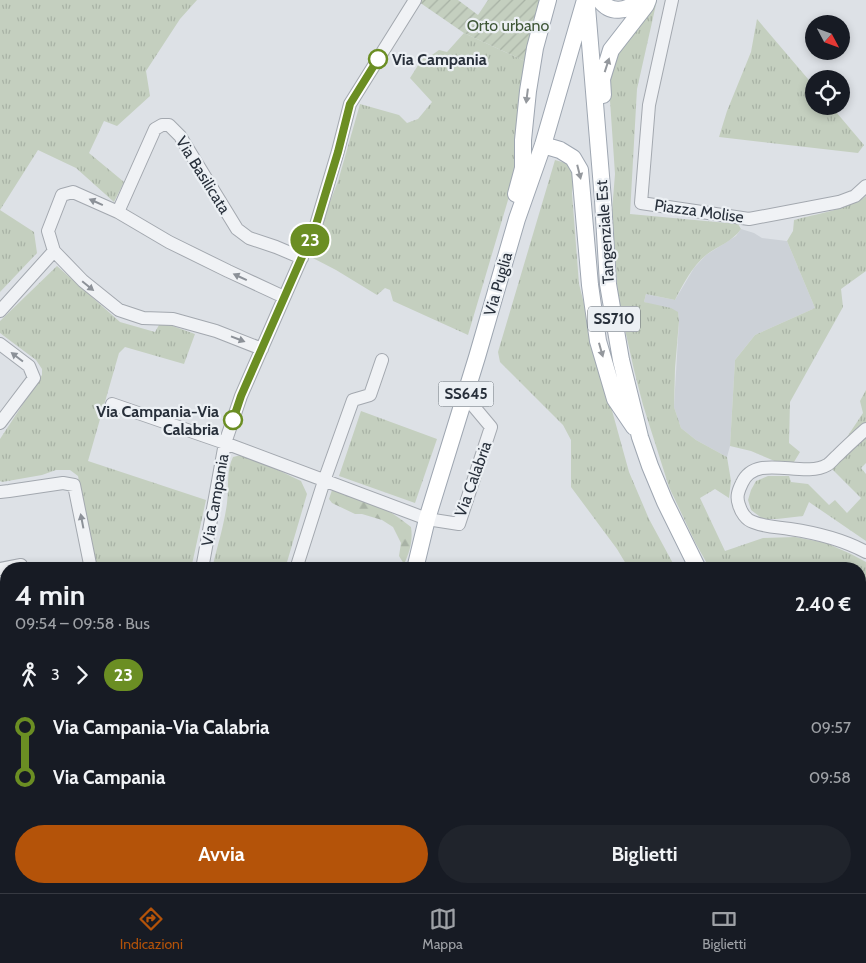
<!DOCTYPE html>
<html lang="it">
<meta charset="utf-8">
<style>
body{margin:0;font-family:Cabin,sans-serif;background:#20242c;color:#f1f3f6;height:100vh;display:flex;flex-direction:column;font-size:19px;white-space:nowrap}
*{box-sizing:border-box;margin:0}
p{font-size:16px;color:#9ea1a6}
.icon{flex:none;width:28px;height:28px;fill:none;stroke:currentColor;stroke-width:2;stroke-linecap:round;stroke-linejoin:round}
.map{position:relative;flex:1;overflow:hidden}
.panel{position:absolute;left:0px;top:562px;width:866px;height:331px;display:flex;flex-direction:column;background:#171b24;border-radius:20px 20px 0 0;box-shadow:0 2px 8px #0003}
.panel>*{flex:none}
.badge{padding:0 10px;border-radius:16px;font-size:18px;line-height:32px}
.needle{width:32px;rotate:131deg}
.buttons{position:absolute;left:805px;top:15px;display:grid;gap:10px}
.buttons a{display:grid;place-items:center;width:45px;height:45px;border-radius:50%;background:#171b24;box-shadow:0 2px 8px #0003;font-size:25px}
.map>.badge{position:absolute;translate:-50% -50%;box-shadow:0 0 0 2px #fff}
.legs{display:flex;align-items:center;gap:8px;height:55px;padding:0 15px;font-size:16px}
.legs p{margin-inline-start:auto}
.overview{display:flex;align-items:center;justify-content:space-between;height:85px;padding:0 15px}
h1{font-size:28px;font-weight:800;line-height:38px}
.primary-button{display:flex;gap:10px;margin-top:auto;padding:10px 15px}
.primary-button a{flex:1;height:58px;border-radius:30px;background:#b45309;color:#fff;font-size:20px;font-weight:800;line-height:58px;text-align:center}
.primary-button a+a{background:#20242c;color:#f1f3f6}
ul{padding:0 15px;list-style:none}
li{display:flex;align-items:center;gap:18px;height:50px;font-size:19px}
li i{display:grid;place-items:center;width:8px;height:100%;margin:0 6px;background:currentColor}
li i::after{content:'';width:12px;height:12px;margin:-6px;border:4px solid;border-radius:50%;background:#171b24}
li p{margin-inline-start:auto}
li:first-child i{background:linear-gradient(#0000 50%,currentColor 0)}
li:last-child i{background:linear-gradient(currentColor 50%,#0000 0)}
.tab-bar{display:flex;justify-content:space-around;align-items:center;height:70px;border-top:1px solid #363941;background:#171b24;font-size:14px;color:#9ea1a6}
.tab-bar a{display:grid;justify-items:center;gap:2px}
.tab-bar .active{color:#b45309}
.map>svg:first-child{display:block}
.built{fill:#ccd1d7}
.grass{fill:url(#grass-tufts)}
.forest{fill:url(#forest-firs)}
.garden{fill:url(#garden-furrows)}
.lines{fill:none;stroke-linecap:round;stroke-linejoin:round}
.minor-casing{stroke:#a3a8af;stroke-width:14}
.major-casing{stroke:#9ea6b1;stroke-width:18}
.minor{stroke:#f0f2f5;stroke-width:12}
.major{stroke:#fff;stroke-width:16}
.oneway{fill:#94989d}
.oneway2{fill:#8c9198}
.line-1-casing{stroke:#fff;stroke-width:11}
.line-1{stroke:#6b8e23;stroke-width:8}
.stop-1-dot{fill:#fff;stroke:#6b8e23;stroke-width:2.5}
.labels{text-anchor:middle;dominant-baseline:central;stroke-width:4.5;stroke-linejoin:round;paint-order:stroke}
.shield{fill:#ecf0f4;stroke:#636a72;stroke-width:1}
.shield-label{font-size:15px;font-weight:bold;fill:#28303b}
.park-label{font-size:16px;fill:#3e5636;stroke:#ecf0f4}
.stop-label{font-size:16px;font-weight:bold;fill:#28303b;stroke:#ecf0f4;text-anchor:start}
.street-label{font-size:16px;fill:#28303b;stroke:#ecf0f4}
</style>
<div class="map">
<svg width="866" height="893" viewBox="0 0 866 893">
<defs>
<pattern id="grass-tufts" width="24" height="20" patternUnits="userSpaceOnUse" patternTransform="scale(1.25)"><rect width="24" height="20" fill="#c4cfbf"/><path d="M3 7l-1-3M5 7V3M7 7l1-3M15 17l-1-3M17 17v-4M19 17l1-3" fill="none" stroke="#a8b2a5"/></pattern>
<pattern id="forest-firs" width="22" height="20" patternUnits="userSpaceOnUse" patternTransform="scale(1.25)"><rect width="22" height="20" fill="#c4cfbf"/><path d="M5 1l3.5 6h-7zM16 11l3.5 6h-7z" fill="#a8b2a5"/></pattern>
<pattern id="garden-furrows" width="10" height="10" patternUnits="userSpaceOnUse" patternTransform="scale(1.25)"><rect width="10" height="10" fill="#c4cfbf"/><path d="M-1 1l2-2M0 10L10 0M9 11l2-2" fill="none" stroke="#a8b2a5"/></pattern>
</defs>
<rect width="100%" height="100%" fill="#dde1e6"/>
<path class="built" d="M741,229L754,233L762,238L787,241L815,308L755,335L735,360L730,446L727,457L696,440L681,428L674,407L679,321L678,313L644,302L646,294L675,300L694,268L706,255L736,236Z"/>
<path class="grass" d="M0,0H197L180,19L146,71L150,96L117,126L104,121L89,153L124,182L114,202L76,168L38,150L0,210L34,232L37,253L0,292Z
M657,0L637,89L630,214L738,224L741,229C733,241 718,246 706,255C692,267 683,284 675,300L646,294L644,302L671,308L678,312L679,321L675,368L674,407L681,428L696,440L727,457L731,481L729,498L715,489L700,498L725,551L763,538L795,537L826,543L851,554L866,562V769L860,763V569H710L695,542L669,487L643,405L634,370L618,298L612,211L615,174L609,86L614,57L649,12Z
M757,19L814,86V106H831L864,145L858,153L719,137L727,111L751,52Z
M464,33L527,62L516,173L468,335L393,301L390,290L385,288L377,295L336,270L309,256L338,181L360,104L399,115L407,123L418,119L432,102L410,78L422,59L432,55L439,50L447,52Z
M555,160L569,164L574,177L572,193L579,284L600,367L629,472L649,519L676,569H629L617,549L571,487V440L563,425L500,362L498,352Z
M866,196V271L841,289L843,307L790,402L789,443L800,452L794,462H777L751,451L730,446L735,360L755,335L815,308L787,241L793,231L794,220C815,214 850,209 866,196Z
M57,266L120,322L155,332L159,325L167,324L195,334L184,364L125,347L119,353L88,461L206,500L191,569H95L78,476L70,470H56L42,475L2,482L0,481V439L42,375V369L36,360L0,333V321Z
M866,390V423L843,443L863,413L860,401Z
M361,411L437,439L415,503L339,476Z
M866,436V463L861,468L866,474V541L809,502L803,516L777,519H763L751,510L748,500L751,490L756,481L768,476H789L791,482L808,484L829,505L835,500L847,513L861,498L831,468Z
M241,455L259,461L301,481L307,494L285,569H212C217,547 224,526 227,503C229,489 226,470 233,457Z
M6,582V675L0,684V583Z
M0,731L6,736V833L0,838Z
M860,796L866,803V893H648L645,888H860Z
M74,888H197L203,893H92Z
M438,888H469L473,892L472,893H441Z
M538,888H624L627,893H536Z"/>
<path class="forest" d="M332,490C361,494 389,509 411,527C413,540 410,552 404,564L399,556L401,543L393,527L382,520L362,514H355L332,503L329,499Z"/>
<path class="garden" d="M420,0H458L478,15L488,0H541L527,62L464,33L419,2Z"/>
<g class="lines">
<defs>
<path id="minor" d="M672,0L649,105L641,203L749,219L839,202L855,196L866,186
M118,212L155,129L162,125H169L180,136L237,229L249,238L276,247L302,258
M0,311L54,251
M0,344L29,366L34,378L0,423
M262,349L216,331L173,319L143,318L119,310L83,281L54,251L48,231L62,195L73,192L118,212L169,242L228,271L284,297
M112,404L225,443L427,519L459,524L491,427L465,396
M866,429C857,437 847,446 838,455C834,458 831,463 827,465C803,479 756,452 742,483C738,491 736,497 739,505C741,512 746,520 753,522C765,527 777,527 790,529C817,533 842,539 866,552
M0,492L9,491L63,483L74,485L91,569
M0,569L21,565L22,569
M202,569L225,443L241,396L316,225L338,151L350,104L415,0
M296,569L324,481L353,400L370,395L382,360
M0,711L6,701
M0,718L6,723
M0,848L6,843
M213,888L219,893
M635,888L637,893
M339,891L348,888
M531,893L533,888"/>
<path id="major" d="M600,0C610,14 627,12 639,0
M587,7L603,200L608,284L621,360L640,437L650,466L665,502L698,569
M603,95L602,79L611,50L646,5L648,0
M543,145L560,150L573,158L580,170L590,285L598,341L615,399L634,427
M516,194L523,168V140L528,91L535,48L548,0
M415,569L427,519L477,357L517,219L543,145L585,0
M860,775L866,782
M365,888L367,893"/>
</defs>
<use href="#minor" class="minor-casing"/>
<use href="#major" class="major-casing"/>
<use href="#minor" class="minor"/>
<use href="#major" class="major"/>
</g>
<defs><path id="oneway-solid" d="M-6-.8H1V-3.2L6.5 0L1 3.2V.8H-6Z" transform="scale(1.25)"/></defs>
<g class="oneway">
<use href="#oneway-solid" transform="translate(607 65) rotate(-72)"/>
<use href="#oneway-solid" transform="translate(527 96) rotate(97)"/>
<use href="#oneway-solid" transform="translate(579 172) rotate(76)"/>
<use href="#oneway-solid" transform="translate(601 350) rotate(74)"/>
</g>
<g class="oneway2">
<use href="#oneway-solid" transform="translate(96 202) rotate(-156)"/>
<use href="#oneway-solid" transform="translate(240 277) rotate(-155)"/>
<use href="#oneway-solid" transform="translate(88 286) rotate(39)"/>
<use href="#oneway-solid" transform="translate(238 339) rotate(21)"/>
<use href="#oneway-solid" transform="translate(17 357) rotate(-143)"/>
<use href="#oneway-solid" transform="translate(82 521) rotate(-101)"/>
</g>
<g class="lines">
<defs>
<path id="line-1" d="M233,420L241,396L316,225L338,152L350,104L378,59"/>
</defs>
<use href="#line-1" class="line-1-casing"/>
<use href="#line-1" class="line-1"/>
</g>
<g class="stop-1-dot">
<circle cx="378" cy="59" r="9"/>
<circle cx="233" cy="420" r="9"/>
</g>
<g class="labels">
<g class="shield">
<rect x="588" y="306.5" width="52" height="25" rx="4"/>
<rect x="438.5" y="381.5" width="55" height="25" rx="4"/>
</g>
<g class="shield-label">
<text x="614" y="319">SS710</text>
<text x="466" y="394">SS645</text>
</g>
<g class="park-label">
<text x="508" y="25">Orto urbano</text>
</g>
<g class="stop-label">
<text x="392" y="59">Via Campania</text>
<text x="219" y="411" text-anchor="end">Via Campania-Via<tspan x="219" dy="18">Calabria</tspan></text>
</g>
<g class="street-label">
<text transform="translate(203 175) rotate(58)">Via Basilicata</text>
<text transform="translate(699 211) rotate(8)">Piazza Molise</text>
<text transform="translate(605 232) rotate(-94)">Tangenziale Est</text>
<text transform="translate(498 284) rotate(-74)">Via Puglia</text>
<text transform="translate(473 479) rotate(-70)">Via Calabria</text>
<text transform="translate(215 500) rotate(-80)">Via Campania</text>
</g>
</g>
</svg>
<div class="buttons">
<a><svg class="needle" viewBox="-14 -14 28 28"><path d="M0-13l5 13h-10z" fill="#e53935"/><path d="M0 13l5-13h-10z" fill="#9ea1a6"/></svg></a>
<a><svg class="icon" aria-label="locate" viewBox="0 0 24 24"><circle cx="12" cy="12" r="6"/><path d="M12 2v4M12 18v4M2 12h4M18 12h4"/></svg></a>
</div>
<b class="badge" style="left:310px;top:240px;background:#6b8e23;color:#fff">23</b>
<section class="panel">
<div class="overview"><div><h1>4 min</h1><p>09:54 – 09:58 · Bus</p></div><b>2.40 €</b></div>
<div class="legs"><svg class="icon" aria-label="walk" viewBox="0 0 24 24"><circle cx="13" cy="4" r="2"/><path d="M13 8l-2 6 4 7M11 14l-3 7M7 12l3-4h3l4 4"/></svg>3<svg class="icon" aria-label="forward" viewBox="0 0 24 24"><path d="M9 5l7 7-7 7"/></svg><b class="badge" style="background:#6b8e23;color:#fff">23</b></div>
<ul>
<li><i style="color:#6b8e23"></i><b>Via Campania-Via Calabria</b><p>09:57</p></li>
<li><i style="color:#6b8e23"></i><b>Via Campania</b><p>09:58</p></li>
</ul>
<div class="primary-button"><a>Avvia</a><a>Biglietti</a></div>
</section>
</div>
<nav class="tab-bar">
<a class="active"><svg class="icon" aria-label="directions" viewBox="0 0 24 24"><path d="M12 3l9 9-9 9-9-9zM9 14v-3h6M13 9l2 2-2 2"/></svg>Indicazioni</a>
<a><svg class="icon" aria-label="map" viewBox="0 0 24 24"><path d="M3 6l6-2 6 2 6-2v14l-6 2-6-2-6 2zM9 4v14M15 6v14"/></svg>Mappa</a>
<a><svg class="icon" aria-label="tickets" viewBox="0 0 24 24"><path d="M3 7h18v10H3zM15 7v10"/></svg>Biglietti</a>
</nav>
